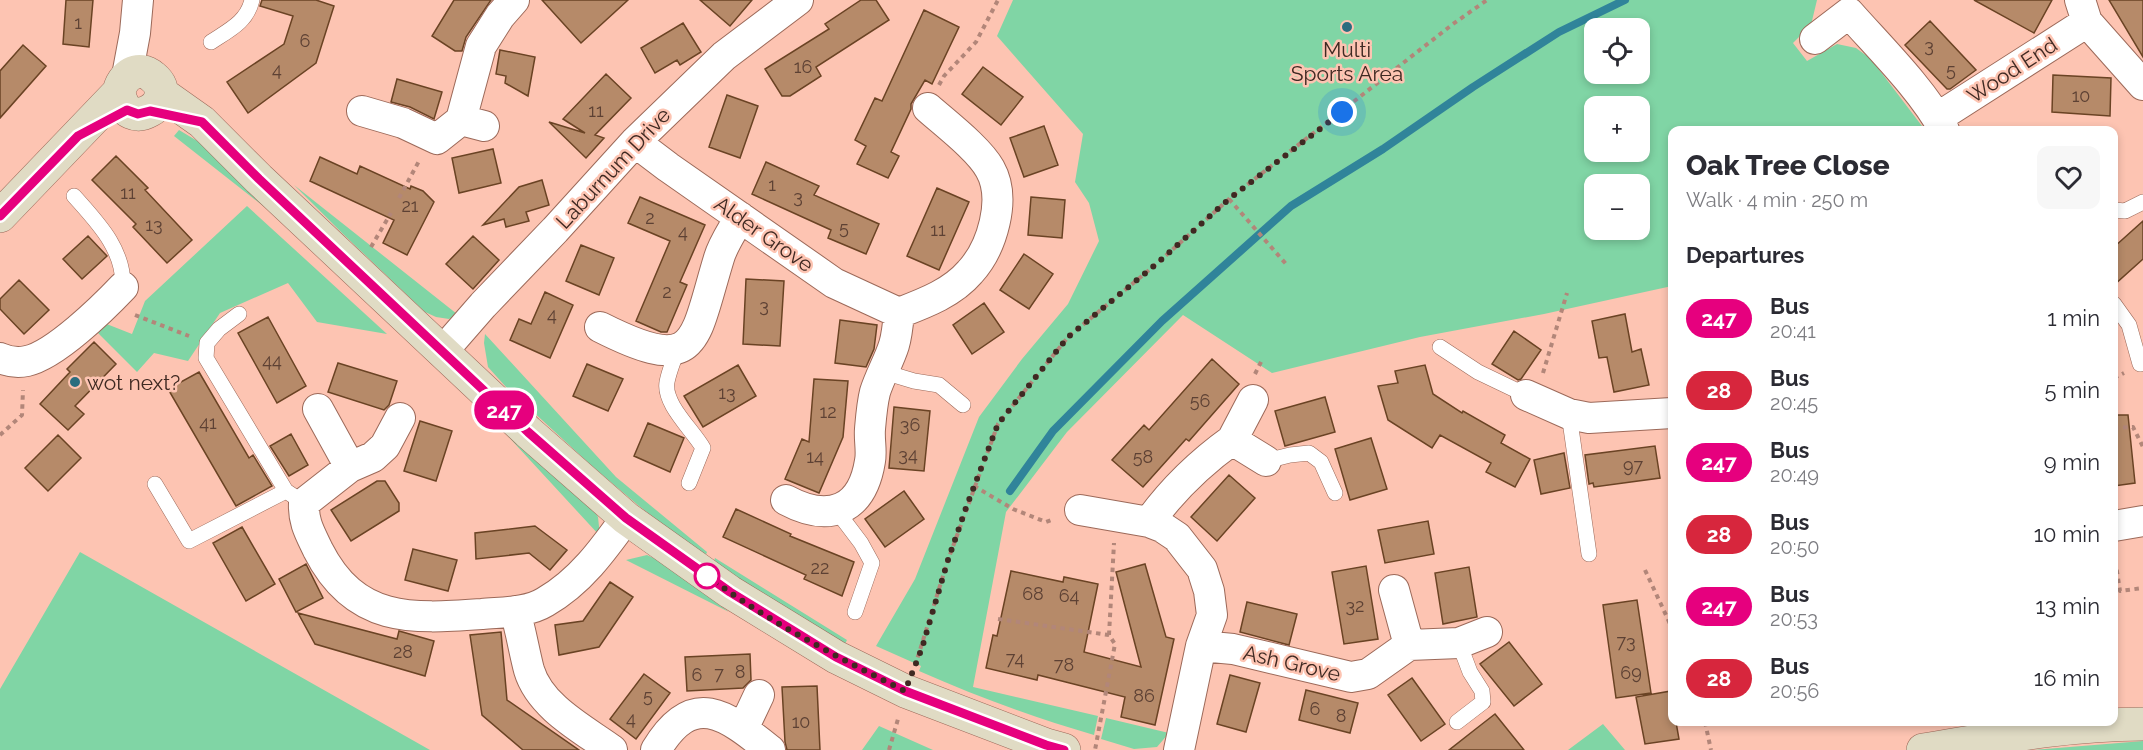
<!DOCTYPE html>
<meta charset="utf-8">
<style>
body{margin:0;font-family:Raleway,sans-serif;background:#f7f7f7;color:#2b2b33;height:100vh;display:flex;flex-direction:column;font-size:22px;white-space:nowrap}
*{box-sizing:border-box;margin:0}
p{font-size:20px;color:#7c7c81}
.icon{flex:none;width:33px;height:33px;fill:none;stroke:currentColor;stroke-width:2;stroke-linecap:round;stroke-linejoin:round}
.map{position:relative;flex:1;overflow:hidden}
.panel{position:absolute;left:1668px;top:126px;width:450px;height:600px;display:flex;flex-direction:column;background:#fff;border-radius:12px;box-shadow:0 3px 9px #0003}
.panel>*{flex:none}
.badge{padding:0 12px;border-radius:20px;font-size:21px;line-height:39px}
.tools{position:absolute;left:1584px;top:18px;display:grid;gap:12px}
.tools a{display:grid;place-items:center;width:66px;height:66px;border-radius:12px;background:#fff;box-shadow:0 3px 9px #0003;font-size:30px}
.you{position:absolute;width:30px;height:30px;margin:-15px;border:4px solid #fff;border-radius:50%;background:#1a73e8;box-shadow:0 0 0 9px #1a73e833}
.map>.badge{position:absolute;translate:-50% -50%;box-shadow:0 0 0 3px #fff}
h2{padding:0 18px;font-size:22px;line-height:54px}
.round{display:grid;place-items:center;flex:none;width:63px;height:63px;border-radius:12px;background:#f7f7f7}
.headline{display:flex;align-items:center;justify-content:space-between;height:102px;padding:0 18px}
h1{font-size:28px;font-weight:800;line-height:45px}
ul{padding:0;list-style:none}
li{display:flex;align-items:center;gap:18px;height:72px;padding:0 18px}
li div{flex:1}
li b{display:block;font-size:22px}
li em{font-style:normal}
li .badge{min-width:66px;font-weight:700;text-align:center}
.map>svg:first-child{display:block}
.green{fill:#80d5a5;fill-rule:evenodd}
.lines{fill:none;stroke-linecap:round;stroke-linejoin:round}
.stream{stroke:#30849a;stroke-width:8}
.building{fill:#b68a69;stroke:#6a4324;stroke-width:1.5}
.lane-casing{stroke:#9c6959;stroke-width:16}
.street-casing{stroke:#9c6959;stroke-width:32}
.secondary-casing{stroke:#9c6959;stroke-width:34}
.path{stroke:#b28679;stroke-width:4;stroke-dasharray:4.5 4.5;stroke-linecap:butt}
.lane{stroke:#fff;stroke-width:15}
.street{stroke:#fff;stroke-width:30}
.secondary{stroke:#e0dbc4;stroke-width:33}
.line-casing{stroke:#fff;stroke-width:14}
.line{stroke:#e6007e;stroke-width:9}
.walk{stroke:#3f2922;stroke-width:6;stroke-dasharray:0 10.8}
.poi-dot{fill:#2a6d7f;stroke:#fdc4b2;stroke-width:2}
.stop-dot{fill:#fff;stroke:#e6007e;stroke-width:3}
.labels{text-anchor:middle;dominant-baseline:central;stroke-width:5;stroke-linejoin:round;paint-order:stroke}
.number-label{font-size:18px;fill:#5d4134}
.poi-label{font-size:21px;fill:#3f2922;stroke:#fdc4b2}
.street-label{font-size:21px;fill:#3f2922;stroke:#fdc4b2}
</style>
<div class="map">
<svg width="2143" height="750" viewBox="0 0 2143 750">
<rect width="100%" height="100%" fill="#fdc4b2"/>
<path class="green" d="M1013,0H1817L1811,25L1793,43L1807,61L1837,44L1856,48L1871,59L1925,130H1672V286L1544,314L1420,337L1272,373L1183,315L1067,432L1006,512L973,687L1098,716L1094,735C1034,718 976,696 919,671L921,666L876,646L915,579L979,417L1022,359L1068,304L1099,241L1089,203L1075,182L1083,134L997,36ZM1594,28H1640V74H1594ZM1594,106H1640V152H1594ZM1594,184H1640V230H1594Z
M179,130L199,142L592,507L598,517L600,536L492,419L272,213L174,136Z
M294,185L457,314L449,319L436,317L425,312L343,234Z
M247,206L387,334L317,322L288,283L220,313L188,361L154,353L137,372L93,328L99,321L132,334L145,301Z
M485,334L616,477L707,552L705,557L639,506L592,466L506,387L488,367L484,343Z
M80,552L430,750H0V689Z
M647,555L660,561L729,612L626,560Z
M715,558L847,640L845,644L770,600L714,561Z
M1106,718L1169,733L1157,747L1134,749L1101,739Z
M1603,724L1625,750H1568Z
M879,726L933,750H862Z
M2143,741V750H2033Z"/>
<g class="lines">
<path class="stream" d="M1010,491L1053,431L1162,321L1291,206L1383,149L1473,87L1559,32L1625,0"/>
</g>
<path class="building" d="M66,0H93L89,47L63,44Z
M262,0H316L334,6L316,63L248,113L227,82L284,44L293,16L260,6Z
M454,0H491L466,37L462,51H455L432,36Z
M542,0H628L581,43Z
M700,0H752L730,26Z
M861,0H876L889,20L816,67L821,76L790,96H782L765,69L829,29L825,24Z
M1974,0H2052L2034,33Z
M2109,0H2143V57Z
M924,10L959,27L932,84L925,80L911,104V109L891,152L899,156L888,178L857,164L866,146L855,140L875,98L882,101Z
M1930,21L1976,70L1950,89H1947L1905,45Z
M683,23L701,52L680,65L677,60L655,73L641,48Z
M23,45L46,66L0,118V71Z
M500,50L535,57L528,96L505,83L506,76L496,74Z
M983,67L1023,97L1001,125L962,94Z
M606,74L631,98L595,135L604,138L586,158L549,122L585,133L563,119Z
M2053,75L2111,78L2110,116L2052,112Z
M397,79L442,92L434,119L410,107L391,102Z
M727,95L758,106L740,158L709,147Z
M1044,126L1058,165L1024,177L1010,138Z
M493,149L501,183L459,193L452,158Z
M116,156L148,188L145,190L192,240L167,263L133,227L136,224L92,180Z
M320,157L357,174L360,166L410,189L411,186L423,191L434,202L407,255L383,243L394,220L310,181Z
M766,162L819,186L814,195L879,224L866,254L828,238L831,230L752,194Z
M542,180L549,205L526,212L529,221L506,227L504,219L483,225L519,187Z
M937,188L969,202L939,270L907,256Z
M640,197L705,225L680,282L687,285L667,332H661L636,321L670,241L628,223Z
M1031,197L1065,200L1062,238L1028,235Z
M2143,221V259L2114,285V247Z
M88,236L107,256L82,279L63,259Z
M473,236L499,260L473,289L446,264Z
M581,245L614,258L599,295L566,281Z
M1024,254L1053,274L1029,309L1000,290Z
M746,279L784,281L780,346L743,344Z
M19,280L49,310L24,334L0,309V299Z
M545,292L573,305L550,358L510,340L519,319L531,324Z
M984,303L1004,332L972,354L953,325Z
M1625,314L1632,352L1641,349L1649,385L1614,392L1607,357L1599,358L1592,321Z
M268,317L306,386L277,403L238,333Z
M840,320L877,325L874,349L866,367L835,363Z
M1514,331L1541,350L1521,379L1518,380L1492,364Z
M94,342L116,364L75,406L84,414L68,430L40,404L70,372L67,369Z
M1212,359L1239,384L1189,441L1186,439L1143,487L1112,460L1144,425L1149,430Z
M338,363L397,381L389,405L384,410L328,392Z
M587,364L623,379L608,411L573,396Z
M738,365L756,396L703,427L684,396Z
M1425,365L1433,394L1462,413L1463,411L1505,435L1501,443L1530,459L1515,487L1486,472L1491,463L1440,435L1432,448L1388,420L1378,386L1398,383L1395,371Z
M199,372L249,458L253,455L272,486L236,506L168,389Z
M814,379L848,381L843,437L819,493L785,479L802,439L809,442Z
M1325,397L1335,432L1285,446L1275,411Z
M894,407L930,411L924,471L889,468Z
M2114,415H2128L2135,483L2114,486Z
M420,421L452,431L436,481L404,471Z
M648,423L684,438L670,472L634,456Z
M291,434L308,465L289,476L270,446Z
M58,435L81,458L48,491L25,468Z
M1371,438L1387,489L1350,500L1335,449Z
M1655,446L1660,478L1594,487L1593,483L1589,484L1585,455Z
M1564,453L1570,488L1541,494L1534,460Z
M1229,475L1255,498L1217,541L1191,517Z
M377,481H385L399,503V511L351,541L331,510Z
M904,491L924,519L885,547L865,519Z
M736,509L791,534L790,536L854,562L842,596L804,579L806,575L723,537Z
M1428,521L1434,554L1385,563L1378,530Z
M535,526L567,550L550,570L529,553L476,559L475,533Z
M242,527L275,584L246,601L213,543Z
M413,549L457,560L448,591L405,580Z
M306,564L323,598L296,612L279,579Z
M1145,564L1166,637L1174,639L1155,725L1121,717L1125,697L1038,675L1037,680L986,668L993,635L997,636L1011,571L1063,582L1064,577L1098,584L1084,652L1141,667L1116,572Z
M1366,566L1378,639L1344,644L1332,572Z
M1469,567L1477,617L1443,624L1435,573Z
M610,582L633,597L599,647L559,655L555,625L583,621Z
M1637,600L1651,693L1616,698L1603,605Z
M1247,602L1297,614L1289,645L1240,632Z
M298,613L397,639L399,631L434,641L425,676L315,644Z
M501,632L507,700L579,750H523L482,715L470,635Z
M1509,642L1542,684L1514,706L1480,664Z
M750,654L751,680L743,688L687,691L685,657Z
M644,674L670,693L636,739L610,719Z
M1230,675L1260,683L1246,732L1217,724Z
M1412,678L1445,724L1421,741L1388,695Z
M817,686L820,750H787L785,742L782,687Z
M1306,690L1358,703L1350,733L1299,720Z
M1671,691L1672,722H1676L1679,739L1645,744L1636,697Z
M1495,714L1524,750H1449L1477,728Z"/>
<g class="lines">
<defs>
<path id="lane" d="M211,42C229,30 247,22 252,0
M74,196C98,223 124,249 123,287
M2114,210L2125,211L2143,202
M2114,304L2129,325L2140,364
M239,314L219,329L207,343L206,358L286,491L304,503
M1440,347L1478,372L1526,395
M677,350C674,360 669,371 667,382C663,404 693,430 703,448L689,483
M884,372L914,381L939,385L963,405
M1569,414L1589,554
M1266,461L1290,455L1309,453L1321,462L1335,493
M155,484L189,541L286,491
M836,510L861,543L872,563L855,612
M1457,722L1483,702L1482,691L1470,672L1459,643"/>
<path id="street" d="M2080,0L2087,22L2143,85
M1815,39L1849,13C1879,47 1923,90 1944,130
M127,76L135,33L138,0
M362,111L403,123L437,139L461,120L484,126
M1937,118L2087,22
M461,120L481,46L500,16L514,0
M635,142L668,167L834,283L899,313C925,303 952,293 970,272C992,248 1007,199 990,169C979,149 946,124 928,108
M600,327C699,377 693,343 719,258C723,244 733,230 740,217
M442,352L483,305L555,230L635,142L724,56L798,0
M0,358C9,362 18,363 27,361C55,355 103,308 123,287
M1526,395L1569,414L1589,418L1672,413
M318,409L350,467
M400,418L385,446L373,457L350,467L304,503C303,522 310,533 318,550C355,623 411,619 482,614C502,612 527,613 545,602C580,582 603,550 626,518
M1232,440L1253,400
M786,500C829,523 862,511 870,461C872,451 869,440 870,429C871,417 872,404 875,392C880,376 889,361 894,345C897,335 898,324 899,313
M1080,510L1149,522L1162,527L1177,537L1202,569L1209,591L1212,615L1201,646L1179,750
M1149,522C1172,490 1200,463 1232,440L1266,461
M2114,526L2143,521
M1394,590L1409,645
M515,611C521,631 524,651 529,670C540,707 583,729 612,750
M1201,646L1233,649L1351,677L1368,674L1409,645L1459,643L1487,632
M743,729L759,695
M656,750C693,688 726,715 770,750"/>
<path id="secondary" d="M161,93L202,122L259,179L528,432L626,518L730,592L836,657L905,691L1046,745L1064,750
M0,216L119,92C122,76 138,64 153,77C183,101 125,138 119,92
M1923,750C1996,738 2069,724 2143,724"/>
</defs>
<use href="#lane" class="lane-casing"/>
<use href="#street" class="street-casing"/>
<use href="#secondary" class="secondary-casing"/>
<path class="path" d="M939,85L944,76L976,42L998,0
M399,198L419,161
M1229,199L1286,264
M371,247L391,213
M135,315L189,336
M1543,373L1567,293
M1255,374L1263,358
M2114,378L2124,373
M2114,428L2133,427L2143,447
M0,435L22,415L23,390
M974,486L1013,509L1046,522L1054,519
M2114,552L2120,591L2143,588
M1645,570L1672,628
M998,619L1109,635L1115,644L1095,750
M1109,635L1114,543
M915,666L948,560L998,424L1068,337L1154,266L1229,199L1453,24L1487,0
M1705,722L1711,750
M889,750L898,719"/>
<use href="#lane" class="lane"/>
<use href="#street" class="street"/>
<use href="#secondary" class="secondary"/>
</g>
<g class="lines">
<defs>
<path id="line" d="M0,216L78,136L127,110L138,114L150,111L202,122L259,179L528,432L626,518L730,592L836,657L905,691L1046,745L1064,750"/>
</defs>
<use href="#line" class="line-casing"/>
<use href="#line" class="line"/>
<path class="walk" d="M707,576C769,622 837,657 905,691L922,648L948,560L967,505L998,424L1068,337L1154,266L1229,199L1342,112"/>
</g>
<g class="poi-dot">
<circle cx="1347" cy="27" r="6"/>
<circle cx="75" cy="382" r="6"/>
</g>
<circle class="stop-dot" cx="707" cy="576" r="12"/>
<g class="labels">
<g class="number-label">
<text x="78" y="22">1</text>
<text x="305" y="40">6</text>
<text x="1929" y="45">3</text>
<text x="803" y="66">16</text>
<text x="277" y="69">4</text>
<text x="1951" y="69">5</text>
<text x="2081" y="95">10</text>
<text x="596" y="110">11</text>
<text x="772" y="184">1</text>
<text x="128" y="192">11</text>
<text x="798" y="196">3</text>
<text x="410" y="205">21</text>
<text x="650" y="217">2</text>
<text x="154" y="224">13</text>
<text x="844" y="227">5</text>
<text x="938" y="229">11</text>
<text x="683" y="231">4</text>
<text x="667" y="291">2</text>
<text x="764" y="305">3</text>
<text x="552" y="314">4</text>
<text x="272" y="360">44</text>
<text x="727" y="392">13</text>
<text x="1200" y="400">56</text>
<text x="828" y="411">12</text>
<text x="208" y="422">41</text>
<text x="910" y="424">36</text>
<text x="908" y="454">34</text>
<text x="815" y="456">14</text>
<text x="1143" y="456">58</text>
<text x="1633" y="465">97</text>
<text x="820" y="567">22</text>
<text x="1033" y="593">68</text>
<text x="1069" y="595">64</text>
<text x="1355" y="605">32</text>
<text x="1626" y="641">73</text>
<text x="403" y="651">28</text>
<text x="1015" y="658">74</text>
<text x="1064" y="664">78</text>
<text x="740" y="671">8</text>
<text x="1631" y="672">69</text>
<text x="719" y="673">7</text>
<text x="697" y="674">6</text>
<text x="648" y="695">5</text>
<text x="1144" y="695">86</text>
<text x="1315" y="708">6</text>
<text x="1341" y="715">8</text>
<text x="631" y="718">4</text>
<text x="801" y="721">10</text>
</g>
<g class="poi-label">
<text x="1347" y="49">Multi<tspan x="1347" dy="24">Sports Area</tspan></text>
<text x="87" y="382" text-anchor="start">wot next?</text>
</g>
<g class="street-label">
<text transform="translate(2012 70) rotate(-33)">Wood End</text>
<text transform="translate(613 168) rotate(-47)">Laburnum Drive</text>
<text transform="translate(764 234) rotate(35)">Alder Grove</text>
<text transform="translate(1292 663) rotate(13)">Ash Grove</text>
</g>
</g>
</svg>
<div class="tools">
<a><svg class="icon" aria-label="locate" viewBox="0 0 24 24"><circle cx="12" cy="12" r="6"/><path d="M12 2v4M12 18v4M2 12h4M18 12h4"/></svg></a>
<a>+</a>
<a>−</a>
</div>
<div class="you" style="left:1342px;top:112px"></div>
<b class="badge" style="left:504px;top:410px;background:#e6007e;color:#fff">247</b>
<section class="panel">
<div class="headline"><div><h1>Oak Tree Close</h1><p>Walk · 4 min · 250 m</p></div><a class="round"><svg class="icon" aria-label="heart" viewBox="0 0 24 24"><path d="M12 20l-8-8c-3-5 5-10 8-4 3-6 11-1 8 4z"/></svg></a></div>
<h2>Departures</h2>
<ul>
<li><span class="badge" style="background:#e6007e;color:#fff">247</span><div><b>Bus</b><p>20:41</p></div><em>1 min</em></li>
<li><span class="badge" style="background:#d7263d;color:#fff">28</span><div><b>Bus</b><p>20:45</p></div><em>5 min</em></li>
<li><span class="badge" style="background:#e6007e;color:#fff">247</span><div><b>Bus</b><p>20:49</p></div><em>9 min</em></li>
<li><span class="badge" style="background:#d7263d;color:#fff">28</span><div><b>Bus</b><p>20:50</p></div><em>10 min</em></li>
<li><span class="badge" style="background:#e6007e;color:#fff">247</span><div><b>Bus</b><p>20:53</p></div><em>13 min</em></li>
<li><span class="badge" style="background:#d7263d;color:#fff">28</span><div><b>Bus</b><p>20:56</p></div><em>16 min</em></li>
</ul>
</section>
</div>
